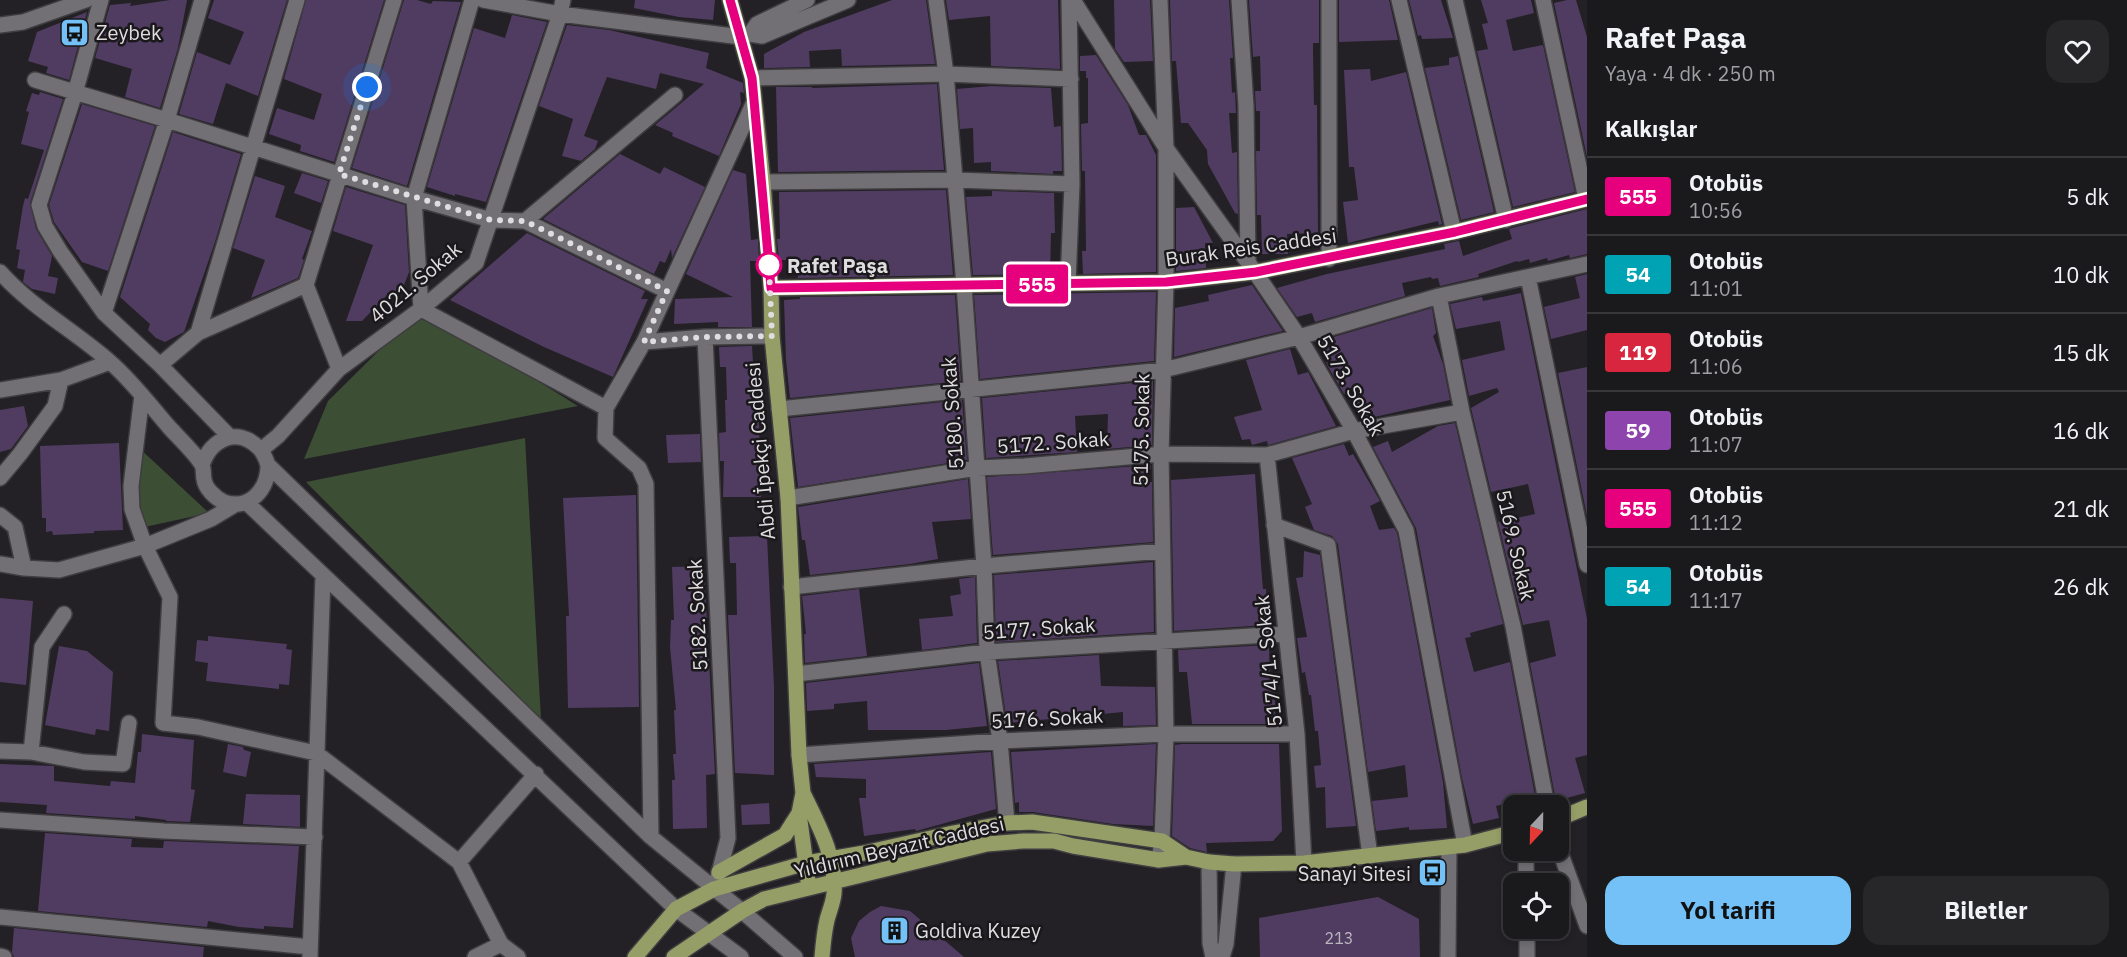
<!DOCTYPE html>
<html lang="tr">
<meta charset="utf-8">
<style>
body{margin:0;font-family:"IBM Plex Sans",sans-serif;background:#272629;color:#f1f3f6;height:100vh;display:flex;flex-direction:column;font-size:22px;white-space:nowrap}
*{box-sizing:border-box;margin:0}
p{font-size:20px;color:#9fa0a3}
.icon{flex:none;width:33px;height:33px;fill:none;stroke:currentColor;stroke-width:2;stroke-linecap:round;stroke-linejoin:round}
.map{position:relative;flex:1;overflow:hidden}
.panel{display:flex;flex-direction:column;background:#1a191c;width:540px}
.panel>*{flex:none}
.badge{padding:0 12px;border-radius:4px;font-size:21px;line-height:39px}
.needle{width:39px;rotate:202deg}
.tools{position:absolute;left:1503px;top:795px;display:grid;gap:12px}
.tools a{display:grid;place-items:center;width:66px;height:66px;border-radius:12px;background:#1a191c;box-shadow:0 3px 9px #0003,0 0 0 2px #38383b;font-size:30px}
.you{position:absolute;width:30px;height:30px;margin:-15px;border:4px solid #fff;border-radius:50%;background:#1a73e8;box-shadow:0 0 0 9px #1a73e833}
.map>.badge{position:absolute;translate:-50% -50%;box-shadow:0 0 0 3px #fff}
h2{padding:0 18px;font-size:22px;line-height:54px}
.round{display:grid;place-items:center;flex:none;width:63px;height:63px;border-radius:18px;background:#272629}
.head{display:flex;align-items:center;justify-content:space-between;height:102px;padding:0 18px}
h1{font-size:28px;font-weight:700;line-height:45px}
.cta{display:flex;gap:12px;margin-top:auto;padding:12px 18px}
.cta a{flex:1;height:69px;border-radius:18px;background:#73c1f6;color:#111;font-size:24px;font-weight:700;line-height:69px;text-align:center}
.cta a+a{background:#272629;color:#f1f3f6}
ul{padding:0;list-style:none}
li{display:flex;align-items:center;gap:18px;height:78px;padding:0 18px;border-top:2px solid #38383b}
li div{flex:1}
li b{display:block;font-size:22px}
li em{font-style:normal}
li .badge{min-width:66px;font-weight:700;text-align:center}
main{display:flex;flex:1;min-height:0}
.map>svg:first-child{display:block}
.green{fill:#3c4f35}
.building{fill:#503c61}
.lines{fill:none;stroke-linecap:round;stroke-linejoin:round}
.minor-casing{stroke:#3f3d40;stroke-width:18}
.major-casing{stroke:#3f3d40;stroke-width:18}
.minor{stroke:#727074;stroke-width:15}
.major{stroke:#959e66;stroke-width:15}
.line-casing{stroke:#fff;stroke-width:14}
.line{stroke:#e6007e;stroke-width:9}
.walk{stroke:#dfdde0;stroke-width:6;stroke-dasharray:0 10.8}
.stop-dot{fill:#fff;stroke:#e6007e;stroke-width:3}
.labels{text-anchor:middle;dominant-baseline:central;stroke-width:5;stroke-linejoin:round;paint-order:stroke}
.number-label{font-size:16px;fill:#bbb5c0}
.poi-label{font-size:20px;fill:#dfdde0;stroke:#1a181b;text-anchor:start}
.street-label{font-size:20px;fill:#dfdde0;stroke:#1a181b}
.stop-label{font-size:20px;font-weight:bold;fill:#dfdde0;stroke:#1a181b;text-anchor:start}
</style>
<main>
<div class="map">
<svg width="1587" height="957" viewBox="0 0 1587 957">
<rect width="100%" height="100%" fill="#232125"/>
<path class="green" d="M421,309L578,406L304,459L328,401Z
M525,438L541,719L306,482Z
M137,446L209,513L140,528Z"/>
<path class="building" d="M170,0H187L178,48L160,108L125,97L132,69L95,58L110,5L131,3L130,6Z
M214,0H287L258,96L226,83L213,124L179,114L197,52L230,65L244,32L208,18Z
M306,0H384L334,162L300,151L301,145L269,134L277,108L314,120L322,94L284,79Z
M404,0H417L431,4L433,1L461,2L407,186L352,168Z
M635,0H715L713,20L679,17L634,8Z
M892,0H926L935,64L842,66L841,49L809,51L810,67L764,68V54L804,32Z
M946,0H1058L1060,69L991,66L990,16L949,20Z
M1114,0H1150L1153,61L1124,62L1115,49Z
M1170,0H1229L1233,58H1230L1232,93L1235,92L1236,113H1229L1232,153L1237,152L1238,214L1235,213L1208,164L1207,150L1188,123H1181L1176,61H1172Z
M1249,0H1319V43H1313V54L1314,105H1317L1318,233L1287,234L1288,254H1262L1261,215H1257L1256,151H1260V111H1256L1255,91H1261L1260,56L1253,57Z
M1339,0H1389L1398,40L1339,42Z
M1409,0H1441L1453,38L1422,39L1421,35L1418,36Z
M1481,0H1531L1534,13L1506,20L1513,51L1543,45L1575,192L1513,207L1477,51L1488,49L1482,24L1488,23Z
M1567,0H1576L1587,37V157L1554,3Z
M87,12L69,80L46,73L48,67L28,61L37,32Z
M512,15L547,22L486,202L455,194V196L427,187L474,28L505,38Z
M567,25L609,30L709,53L706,68L743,83L744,93L740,92L741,104L719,156L672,136L673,133L655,125L704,84L660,73L656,89L607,77L584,136L598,141L595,149L581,161L562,156L573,119L539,106Z
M1096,55L1128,105L1139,135H1146L1156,155V272L1083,274L1082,251H1086L1085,171H1082L1081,124L1088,123V78H1086V71H1080V56Z
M1458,56L1494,212L1461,220L1425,68L1449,65V58Z
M1370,69L1371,81L1406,72L1442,224L1439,225L1438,221L1348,243L1343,202L1358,200L1354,167H1349L1344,70Z
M937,84L944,170L778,172L776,87H812V88Z
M991,86L1051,88L1054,127L1061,126L1062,171H1053V174L991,171V162L974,163L973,128L960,129L957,89Z
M40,92L63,99L30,203L36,229L52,256L48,276L58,278L55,294L32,289L23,282L25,270L17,268L20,250L16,249L23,206L25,198L28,199L44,150L21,144L29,112L26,111L32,93L39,95Z
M82,104L155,126L108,271L82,262L54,222L49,205Z
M173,132L241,154L215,242L184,332L165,342L156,338L148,330L150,324L120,297Z
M620,154L660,174L664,167L705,187L672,258L671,249L665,263L660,261L654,274L543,219Z
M733,170L746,174L751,240L758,239L759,261H750L752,327H718V322L674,324L675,299L733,297L686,274Z
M302,173L328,181L321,203L294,193Z
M255,176L285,186L275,217L312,231L302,259L304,260L298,278L251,298L265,260L233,248Z
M346,187L405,205L409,272L401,293L392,290L362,321H346L373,245L333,231Z
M946,190L953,275L798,278L797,269L786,270V260H779L777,239H780L779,192Z
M992,191L1054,193L1055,233H1051L1050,274L973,275L966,197L992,196Z
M1194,207L1213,243H1205L1206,268L1176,271V208Z
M1587,209V254L1570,258L1569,255L1548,261L1547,258L1530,263L1529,259L1518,262L1517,261L1478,274L1479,277L1440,286L1438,278L1432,279L1431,277L1402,283L1405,296L1315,322L1312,313L1297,317L1277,288L1327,274L1445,249L1444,244L1459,241L1463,256L1512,239L1509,229L1512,228Z
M527,233L645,291L641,299H648L613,377L544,347L450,300Z
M1587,274V330L1551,339L1544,307L1580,298L1575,277Z
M1252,285L1283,331L1174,357L1175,308L1209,301L1208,295Z
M1156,292L1154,361L980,379L974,295Z
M1521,293L1587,619V755L1575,758L1585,793L1556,801L1530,663L1556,656L1549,620L1523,625L1498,522L1535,514L1528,484L1491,492L1471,408L1499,392L1497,388L1469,396L1462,360L1505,350L1500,321L1456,329L1450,304L1482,297L1483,301Z
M955,295L961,381L790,398L786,360L784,300L800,299V297Z
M1432,308L1436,333L1433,336L1443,364L1450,400L1361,420L1354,391L1344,394L1327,365L1320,341Z
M752,346L755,398L759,420L761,497H723L724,461H720L719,433L726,432L725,400H727L726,367H720L719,347Z
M1290,349L1298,375L1308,372L1336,426L1268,445L1267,441L1252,445L1250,439L1242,440L1234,417L1262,410L1246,360Z
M1587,367V516L1558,373Z
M1153,381L1152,445L1107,449L1108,414L1075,416L1077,452L986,458L982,398Z
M962,400L967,460L798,487L790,418Z
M24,406L28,426L11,449L0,452V410Z
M1455,423L1503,624L1470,633L1471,637L1465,638L1474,672L1510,662L1535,796L1496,806L1499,818L1473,824L1462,778L1416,528L1373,447L1388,441L1392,452L1438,426Z
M700,434L701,462L668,463L666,435Z
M119,443L123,530L94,531V533L53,535L52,531L46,532V518H42L40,446Z
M1344,444L1349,456L1353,454L1380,501L1370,506L1379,530L1394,528L1397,533L1443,782L1447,828L1409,830V827L1376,831L1372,801L1408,797L1405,765L1368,772L1338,544L1332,536L1314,530L1305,507L1312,504L1292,458Z
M1151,465V469L1147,470L1149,482H1152L1153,542L993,555L987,477Z
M1255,474L1261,565L1263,589H1266L1267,625L1174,631L1171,480Z
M968,479L971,519L932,522L938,559L910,564L810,575L805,540H802L798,507Z
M636,495L639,707L568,708L566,616H569L563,498Z
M767,536L774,687V775L735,773L728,615H737L736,563H730L729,537Z
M1304,551L1320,555L1356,826L1326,828L1325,787L1316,788L1314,766L1321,765L1318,731H1315L1311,695H1309L1305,672L1302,673L1297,638L1307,637L1296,578L1303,577Z
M1153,562L1154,632L996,642L994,575Z
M704,566L715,774L706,775L707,828L673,829L672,780H675L673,754H676L674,710H676L670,647L671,620H674L672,567Z
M975,577L977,643L922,650L919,619L953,616L950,596L961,594L959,579Z
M859,589L867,656L805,663L804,634H806L802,596Z
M0,598L33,601L26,685L0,682Z
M208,636L287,644L286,649L292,650L289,685L279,684V689L206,681L208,663L195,661L197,640L208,641Z
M1269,645L1270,690H1275V724H1192L1187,672H1179L1178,650Z
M59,646L87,651L113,672L109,731L96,729L95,735L45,725Z
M1099,655L1101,686L1155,687L1156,725L1123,726V712L1007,723L998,661Z
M979,663L987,726L946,730H868L867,701L834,704V709L807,711L806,683Z
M142,734L194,740L191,789L195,790L190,822L166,821V820L135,816V819L46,813L47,805L0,802V764L54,766V781L110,786L111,781L135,783L138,752H141Z
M228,744L243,747L244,750L251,752L246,777L223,772Z
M1156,744L1153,826L1113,824L1033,812H1019V802L1015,803L1011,752Z
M1182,744H1279L1282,831L1273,841L1206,843L1207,852L1190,848L1172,836L1175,745Z
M991,752L996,809L916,831L915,829L864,836L859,798H866V779L816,777L814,764Z
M246,794L300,795V827L243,824Z
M769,803L770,824L742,825L741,805Z
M45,833L132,839L131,847L163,848L164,841L299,846L293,928L264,926V929L239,927L208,921L207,927L38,911Z
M1378,897L1419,919L1420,957H1260L1259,918Z
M881,906L910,911L964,957H855L851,938L859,921L870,912Z
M14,928L204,947L203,957H14L12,952Z"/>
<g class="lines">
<defs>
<path id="minor" d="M101,0L75,93L39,205L45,226L60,251L104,313L160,365L230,437
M472,0L414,198L421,309L606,408L644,342L754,102
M483,0L560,14L741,37L750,34L762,36L848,0
M936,0L946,74L964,285L984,566L987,652L1000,741L1007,823
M1073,0L1166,148L1255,272L1299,337L1354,431L1406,530L1465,845
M1239,0L1246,106L1248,262
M1399,0L1454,232
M1455,0L1506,220
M1543,0L1586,199
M0,25L23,22L86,0
M750,34L757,24L807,0
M752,78L946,74L1071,79
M35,80L167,120L414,198L491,220L525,221L667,291
M763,182L955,180L1072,184
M525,221L675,95
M1329,259V0
M0,272C32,308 75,331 110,362C132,381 150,405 169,427C177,436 197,455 202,465C204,469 203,475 204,479C205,488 215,498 224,502C250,511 268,489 268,465
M1528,277L1587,565
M1068,283L1072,184L1069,0
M1439,296L1462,412L1513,626L1547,806
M104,313L167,120L202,0
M198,333L306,285
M705,337L728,838L717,881
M644,342L705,337L772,336
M160,365L198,333L297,0
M339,369L306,285L394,0
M0,390L61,380L110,362
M142,395L131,486L132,509L145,546L170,597L163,723L198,727L316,753L459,862L501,944L518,957
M606,408L605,438L639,468L646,484L651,837
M779,409L1163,370L1299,337L1439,296L1587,264
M261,450L278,436L339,369L421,309L476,263L560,14L563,0
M1267,455L1297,734L1304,863
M202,465C211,439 237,426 259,448C263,452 266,459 268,465L651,837L742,911L795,957
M0,478L20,454L55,406L61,380
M788,498L977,468L1025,466L1161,454L1267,455L1354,431L1462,412
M246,502L676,909L741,957
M0,515L15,527L24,568
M1274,525L1328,545L1370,856
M0,564L24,568L59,570L145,546L211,519L236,504
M791,587L984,566L1162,551
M796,674L987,652L1285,634
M0,751L31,752L42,647L64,614
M31,752L84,762L123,764L129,723
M799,755L1000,741L1166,734H1297
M0,820L164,831L315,837
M1558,846L1587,926
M1526,850V884
M1159,860L1162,841L1166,734L1161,454L1166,282V148L1160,0
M459,862L536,774
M1209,862L1210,943L1213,957
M0,917L310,947
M1527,928V957
M0,956L4,957
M310,957L323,575
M475,957L501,944
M1222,957L1226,944L1234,864
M1448,957L1449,847"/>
<path id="major" d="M730,0L752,78L763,182L771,288L772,336L788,498L799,755L803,793L799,813L809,888
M771,288L1166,282L1255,272L1454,232L1587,199
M803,793C818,824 837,858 834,894C833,903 829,912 827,920C824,933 823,945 822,957
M1558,819L1587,807
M719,872L785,835L799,813
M635,957L676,909L714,889L806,863L864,853L953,833L1007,823L1032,822L1053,825L1162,841L1186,857
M674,957L742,911L764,899L987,844L1023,841H1054L1073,846L1159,860L1186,857L1209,862L1234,864L1304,863L1465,845L1514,832"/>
</defs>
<use href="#minor" class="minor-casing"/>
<use href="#major" class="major-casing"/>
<use href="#minor" class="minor"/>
<use href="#major" class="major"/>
</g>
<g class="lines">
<defs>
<path id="line" d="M730,0L752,78L771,288L1166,282L1256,272L1455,232L1587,199"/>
</defs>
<use href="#line" class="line-casing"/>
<use href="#line" class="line"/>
<path class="walk" d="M367,87L339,174L491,220L525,221L667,291L644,342L705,337L772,336L769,265"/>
</g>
<defs>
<symbol id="bus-square" viewBox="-11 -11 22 22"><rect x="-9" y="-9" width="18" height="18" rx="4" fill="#73c1f6" stroke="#1a181b"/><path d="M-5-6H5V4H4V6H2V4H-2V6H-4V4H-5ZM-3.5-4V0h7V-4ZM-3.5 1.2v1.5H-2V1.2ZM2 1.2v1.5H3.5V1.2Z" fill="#111"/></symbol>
<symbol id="building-square" viewBox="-11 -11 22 22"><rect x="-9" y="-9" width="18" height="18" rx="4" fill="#73c1f6" stroke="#1a181b"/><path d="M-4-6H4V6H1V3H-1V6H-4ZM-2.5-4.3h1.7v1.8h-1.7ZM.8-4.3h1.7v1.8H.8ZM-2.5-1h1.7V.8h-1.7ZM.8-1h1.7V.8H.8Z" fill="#111"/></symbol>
</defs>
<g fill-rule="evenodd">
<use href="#bus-square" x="58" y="16" width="33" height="33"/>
<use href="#bus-square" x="1416" y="856" width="33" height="33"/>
<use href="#building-square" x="878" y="914" width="33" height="33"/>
</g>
<circle class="stop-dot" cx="769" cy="265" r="12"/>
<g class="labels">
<g class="number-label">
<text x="1339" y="938">213</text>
</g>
<g class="poi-label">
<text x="96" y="32">Zeybek</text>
<text x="1411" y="873" text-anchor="end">Sanayi Sitesi</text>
<text x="915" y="930">Goldiva Kuzey</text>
</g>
<g class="street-label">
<text transform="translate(1251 247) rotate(-8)">Burak Reis Caddesi</text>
<text transform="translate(415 282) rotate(-40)">4021. Sokak</text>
<text transform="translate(1351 385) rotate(60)">5173. Sokak</text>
<text transform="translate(952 413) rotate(-94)">5180. Sokak</text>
<text transform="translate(1141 430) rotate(-89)">5175. Sokak</text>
<text transform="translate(1053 442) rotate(-4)">5172. Sokak</text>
<text transform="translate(760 451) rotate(-95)">Abdi İpekçi Caddesi</text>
<text transform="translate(1516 545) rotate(77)">5169. Sokak</text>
<text transform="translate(697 615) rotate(-93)">5182. Sokak</text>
<text transform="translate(1039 628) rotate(-4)">5177. Sokak</text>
<text transform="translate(1268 661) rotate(-96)">5174/1. Sokak</text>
<text transform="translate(1047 718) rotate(-3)">5176. Sokak</text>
<text transform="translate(899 847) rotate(-13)">Yıldırım Beyazıt Caddesi</text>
</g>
<g class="stop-label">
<text x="787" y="265">Rafet Paşa</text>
</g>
</g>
</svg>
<div class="tools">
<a><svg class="needle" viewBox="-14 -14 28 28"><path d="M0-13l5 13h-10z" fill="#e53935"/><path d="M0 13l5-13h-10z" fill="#9fa0a3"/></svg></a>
<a><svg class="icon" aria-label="locate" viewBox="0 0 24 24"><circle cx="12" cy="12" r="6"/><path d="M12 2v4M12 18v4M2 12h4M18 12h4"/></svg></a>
</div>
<div class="you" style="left:367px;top:87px"></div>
<b class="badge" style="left:1037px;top:284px;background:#e6007e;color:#fff">555</b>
</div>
<section class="panel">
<div class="head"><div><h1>Rafet Paşa</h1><p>Yaya · 4 dk · 250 m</p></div><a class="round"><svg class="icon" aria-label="heart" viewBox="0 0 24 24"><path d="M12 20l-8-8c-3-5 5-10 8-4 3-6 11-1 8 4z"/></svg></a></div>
<h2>Kalkışlar</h2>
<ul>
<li><span class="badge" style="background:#e6007e;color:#fff">555</span><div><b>Otobüs</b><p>10:56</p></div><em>5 dk</em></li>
<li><span class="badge" style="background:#00a3b4;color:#fff">54</span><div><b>Otobüs</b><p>11:01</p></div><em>10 dk</em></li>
<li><span class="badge" style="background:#d7263d;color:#fff">119</span><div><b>Otobüs</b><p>11:06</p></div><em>15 dk</em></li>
<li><span class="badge" style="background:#8e44ad;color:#fff">59</span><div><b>Otobüs</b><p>11:07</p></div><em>16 dk</em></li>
<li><span class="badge" style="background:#e6007e;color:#fff">555</span><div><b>Otobüs</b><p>11:12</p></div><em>21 dk</em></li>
<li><span class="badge" style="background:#00a3b4;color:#fff">54</span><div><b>Otobüs</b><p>11:17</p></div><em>26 dk</em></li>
</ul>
<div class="cta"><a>Yol tarifi</a><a>Biletler</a></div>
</section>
</main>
